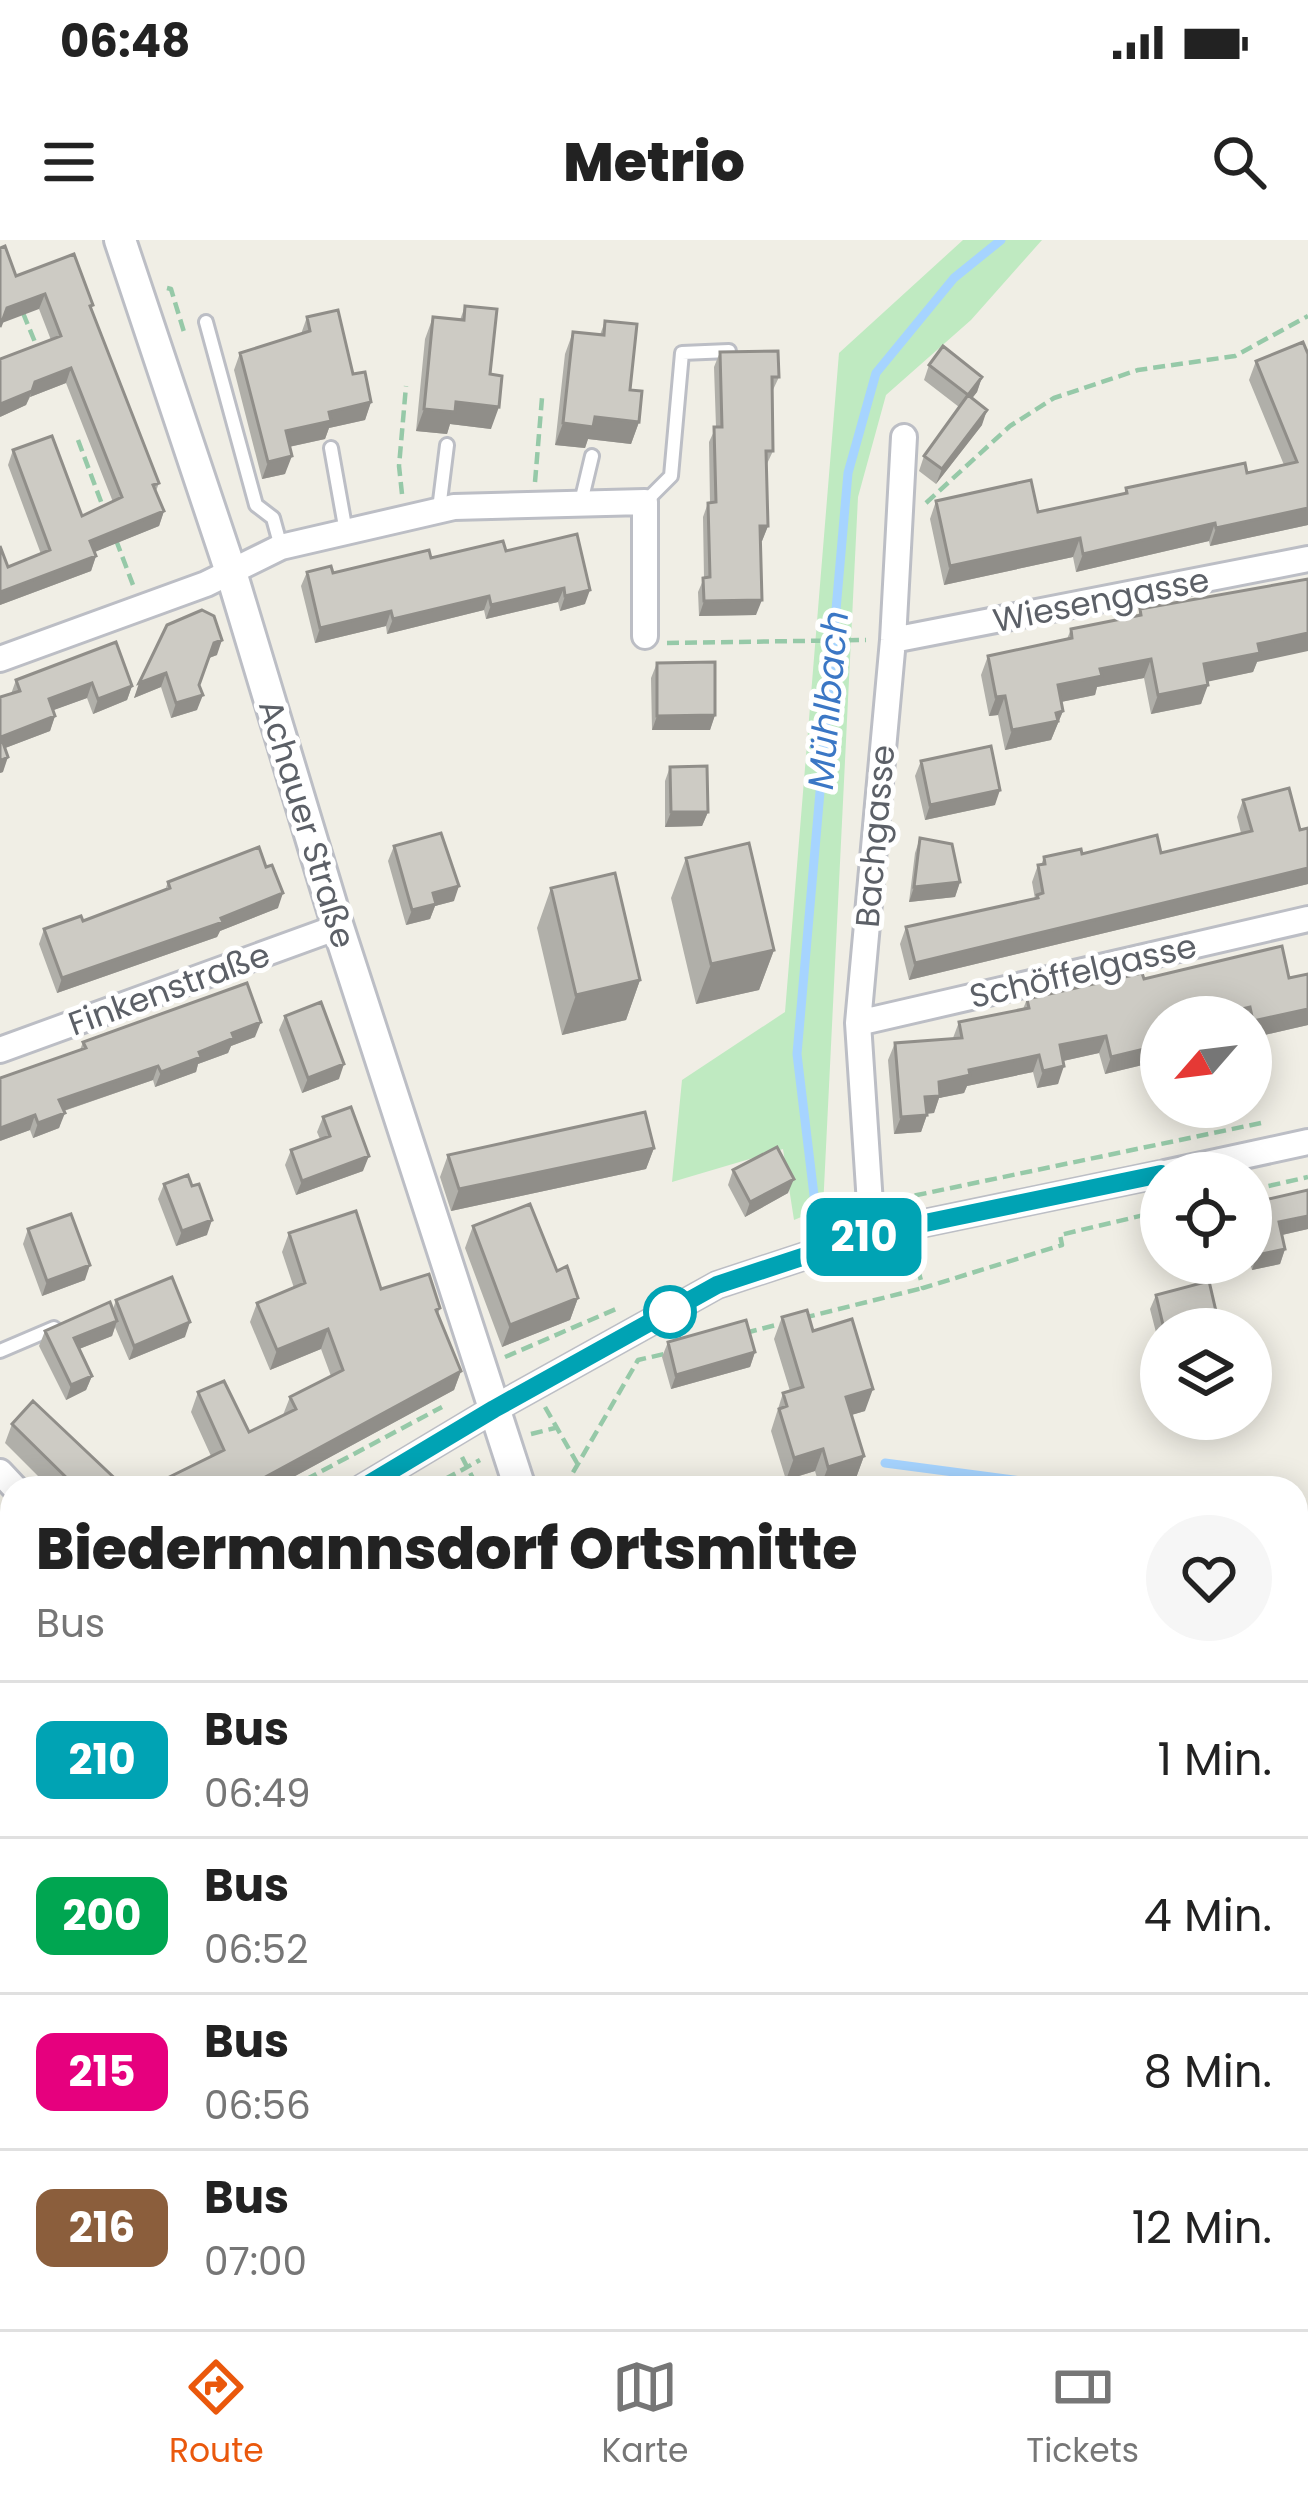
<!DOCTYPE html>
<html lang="de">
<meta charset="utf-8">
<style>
body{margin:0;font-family:Poppins,sans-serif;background:#f6f6f6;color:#222;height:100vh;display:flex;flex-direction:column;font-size:45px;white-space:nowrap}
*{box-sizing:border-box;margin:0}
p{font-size:39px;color:#767676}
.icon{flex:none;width:66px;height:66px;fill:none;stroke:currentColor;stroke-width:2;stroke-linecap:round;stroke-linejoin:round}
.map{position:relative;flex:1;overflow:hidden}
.details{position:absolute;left:0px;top:1236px;width:1308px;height:855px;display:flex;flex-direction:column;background:#fff;border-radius:36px 36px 0 0;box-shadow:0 6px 30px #0003}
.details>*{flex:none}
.badge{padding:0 24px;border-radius:18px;font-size:42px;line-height:78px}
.needle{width:78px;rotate:242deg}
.buttons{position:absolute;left:1140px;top:756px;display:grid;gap:24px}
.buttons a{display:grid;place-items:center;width:132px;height:132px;border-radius:50%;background:#fff;box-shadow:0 6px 30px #0003;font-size:60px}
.map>.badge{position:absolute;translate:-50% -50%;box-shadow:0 0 0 6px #fff}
.round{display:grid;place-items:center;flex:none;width:126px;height:126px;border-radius:63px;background:#f6f6f6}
.head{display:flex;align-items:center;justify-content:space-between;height:204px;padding:0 36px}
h1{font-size:57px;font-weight:800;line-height:90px}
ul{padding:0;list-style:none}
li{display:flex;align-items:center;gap:36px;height:156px;padding:0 36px;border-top:3px solid #e0e0e0}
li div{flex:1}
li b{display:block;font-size:45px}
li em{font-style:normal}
li .badge{min-width:132px;font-weight:700;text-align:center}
.status{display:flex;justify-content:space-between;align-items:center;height:84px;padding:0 60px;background:#fff;direction:ltr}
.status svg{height:33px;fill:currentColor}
header{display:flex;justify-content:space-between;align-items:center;height:156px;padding:0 36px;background:#fff;font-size:54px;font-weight:800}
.dock{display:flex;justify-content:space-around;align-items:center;height:168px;border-top:3px solid #e0e0e0;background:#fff;font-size:33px;color:#767676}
.dock a{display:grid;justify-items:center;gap:6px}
.dock .active{color:#ea580c}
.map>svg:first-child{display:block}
.green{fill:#bfeac1}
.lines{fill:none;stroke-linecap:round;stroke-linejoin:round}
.stream{stroke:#a6d4ff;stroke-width:9}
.service-casing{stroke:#bcbec5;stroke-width:18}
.minor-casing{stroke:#bcbec5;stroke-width:30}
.tertiary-casing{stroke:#bcbec5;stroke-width:36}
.path{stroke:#96c9a8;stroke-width:4.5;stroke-dasharray:12 6;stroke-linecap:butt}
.service{stroke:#fff;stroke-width:12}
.minor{stroke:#fff;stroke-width:24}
.tertiary{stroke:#fff;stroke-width:30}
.wall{fill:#b0afa9}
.shaded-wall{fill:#908e89}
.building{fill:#cdcbc4;stroke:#908e89;stroke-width:3}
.line-casing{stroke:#fff;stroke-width:27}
.line{stroke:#00a3b4;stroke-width:18}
.stop-dot{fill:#fff;stroke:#00a3b4;stroke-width:6}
.labels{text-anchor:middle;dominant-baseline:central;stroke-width:10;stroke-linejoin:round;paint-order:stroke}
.street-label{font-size:33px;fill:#5c6067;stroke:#fff}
.water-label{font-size:36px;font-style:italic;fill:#3b77c5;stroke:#fff}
</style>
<div class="status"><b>06:48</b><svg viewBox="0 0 49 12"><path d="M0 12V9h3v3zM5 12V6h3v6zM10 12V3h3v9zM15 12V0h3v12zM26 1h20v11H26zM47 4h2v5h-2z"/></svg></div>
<header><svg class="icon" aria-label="menu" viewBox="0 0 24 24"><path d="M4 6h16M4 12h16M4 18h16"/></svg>Metrio<svg class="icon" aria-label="search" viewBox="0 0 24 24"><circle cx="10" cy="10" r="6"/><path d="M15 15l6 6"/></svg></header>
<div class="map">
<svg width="1308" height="2089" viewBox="0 0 1308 2089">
<rect width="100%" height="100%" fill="#f0eee5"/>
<path class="green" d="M963,0H1042L971,80L886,155L858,257L823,968L794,980L783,909L672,942L682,840L785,772L839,113Z"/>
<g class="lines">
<path class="stream" d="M816,972L797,814L848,233L876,133L954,38L1001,0
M885,1223L1075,1248
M1296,1329L1308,1339"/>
<defs>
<path id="service" d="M206,82L256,265L273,278L281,307
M331,208L346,292
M581,262L592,216
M645,262L671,236L682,113L729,111
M439,269L447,205
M0,1111L54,1088
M0,1814L4,1813"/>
<path id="minor" d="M893,400L1308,319
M0,419L206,344L281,307L454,267L645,262V396
M858,783L1308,679
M0,810L338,687
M1165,933L1308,902
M872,994L858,783L893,400L904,197
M0,1232L15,1248
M362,1248L494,1169L717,1045L872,994L1161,934
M0,1424L12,1419
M1296,1657L1308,1652
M0,1705L12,1690
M270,2079L271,2089"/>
<path id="tertiary" d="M120,0L231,332L338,687L520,1248
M794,2079L798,2089"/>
</defs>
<use href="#service" class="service-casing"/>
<use href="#minor" class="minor-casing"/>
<use href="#tertiary" class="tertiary-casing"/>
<path class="path" d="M167,48L171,49L184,92
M23,73L37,107
M78,200L103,267
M535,242L542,158
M402,254L399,226L406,146
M926,263L1010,186L1054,158L1138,130L1235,116L1308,76
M116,300L133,345
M667,403L866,400
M1251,950L1308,937
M904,964L903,958L1261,883
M913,1011L923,1048L1062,1005L1060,995L1161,971
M855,1029L902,1017
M803,1078L923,1048
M745,1093L780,1084
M505,1117L616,1069
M545,1167L577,1223
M531,1194L555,1188
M462,1217L478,1248
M290,1248L442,1167
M429,1248L480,1220
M564,1248L638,1120L664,1114
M0,1459L12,1454
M0,1876L12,1856
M0,1936L12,1932"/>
<use href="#service" class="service"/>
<use href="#minor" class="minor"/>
<use href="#tertiary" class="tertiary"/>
</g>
<path class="wall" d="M16,36L93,65L91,70L159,243L156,251L164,271L159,286L94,312L96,316L91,331L0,365V306L8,327L41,314L8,225L13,210L82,276L113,262L66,143L30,157L26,165L0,177L51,100L39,69Z
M465,66L490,134L491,189L450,184L447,194L416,191L425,99L433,77L460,80Z
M307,77L353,134L371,162L365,180L329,188L325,199L289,207L285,234L262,239L234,130L240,113L301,94Z
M605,81L630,150L639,182L631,204L588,199L585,208L555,205L565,114L573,92L600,95Z
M1303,102L1308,285L1210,306L1209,301L1076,332L1073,317L944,345L930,279L936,261L1038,272L1124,254L1126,248L1247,233L1284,225L1249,140L1256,121Z
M720,112L779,137L772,152L773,211L766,226L768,286L762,301H760L756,375L699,376L698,352L704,338L703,277L708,263H710L709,202L716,187L714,127Z
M929,125L982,137L977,152L972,158L982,185L936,244L919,231L924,216L959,167L924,140Z
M577,294L585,364L560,371L558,362L486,379L484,370L387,394L386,386L315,403L301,346L307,332L333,333L431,318L506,311Z
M1140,369L1257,422L1253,432L1208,441L1201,464L1151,474L1144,438L1097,447L1095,455L1061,462L1063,471L1051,500L1005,510L998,475L989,476L981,435L988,416L1067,399L1071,389L1138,376Z
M167,385L217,415L209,418L199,445L197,470L171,478L161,447L134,458Z
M657,423L715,475L710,490H652L651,438Z
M16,440L132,446L127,460L93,474L87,458L53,470L55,476L50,491L5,508L3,532L0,533V457L11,454Z
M921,521L995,565L925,580L915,536Z
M670,527L708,572L702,586L665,587V541Z
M1243,560L1300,590L1308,588V644L909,740L900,704L906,687L1035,659L1032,642L1038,625H1041L1044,617L1082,614L1161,613L1241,593L1237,577Z
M920,598L960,642L955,657L909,662L915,613Z
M394,606L454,661L435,666L430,679L406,685L388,621Z
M686,618L774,710L759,750L696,764L671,658Z
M168,642L278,668L220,691L217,697L57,753L39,704L44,689L83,681L165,650Z
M551,648L640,740L626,780L562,795L537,688Z
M1308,734V785L1251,798V777H1161V805L1155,822L1105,834L1099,813L1063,821L1058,844L1037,848L1033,832L967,846L964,853L939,858L934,873L927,874L921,892L894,894L888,820L895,803L953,798L959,782L1023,769L1027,759L1144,739L1289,738Z
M285,776L339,839L302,853L279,790Z
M255,797L231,806L228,813L198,824L196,832L155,847L153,840L64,871L59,888L33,898L30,890L0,901L80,810L83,802Z
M323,877L363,931L296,955L285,925L291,910L320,899L317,892Z
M654,908L646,929L451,971L440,937L448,915Z
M733,930L788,953L745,977L728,945Z
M164,944L192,946L207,995L176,1006L158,959Z
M1251,963L1308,989L1282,995L1285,1009L1280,1024L1252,1030L1250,1023Z
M473,986L557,1031L578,1058L570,1080L502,1107L465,1008Z
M28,989L85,1040L42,1056L23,1004Z
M289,993L381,1049L440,1068L438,1074L461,1131L454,1150L273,1248H147L211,1216L191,1172L198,1152L249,1192L283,1175L290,1157L331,1136L321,1109L270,1130L250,1082L257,1063L294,1048L282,1012Z
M1156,1055L1215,1089H1161V1112L1150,1069Z
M116,1060L185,1097L129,1120L115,1087L112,1096L79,1109L92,1136L86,1150L66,1160L39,1106L45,1091L113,1069Z
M782,1077L813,1091L865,1171L851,1175L864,1216L856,1238L820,1248L815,1231L786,1240L771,1191L783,1153L790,1151L774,1099Z
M668,1102L755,1112L750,1127L671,1149L662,1117Z
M12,1184L125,1248H50L5,1203Z
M12,1744V1812L0,1781V1756L3,1747Z
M464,2079H617L466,2086Z
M620,2079H772L769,2086L760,2089H625Z
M825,2079H928L924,2089H829Z"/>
<path class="shaded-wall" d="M45,54L39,69L2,83L7,68Z
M71,128L66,143L30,157L35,142Z
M982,137L977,152L963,170L968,155Z
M32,151L26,165L0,177V164Z
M371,162L365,180L329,188L325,199L279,209L286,191L329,172Z
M456,162L499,167L491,189L450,184L447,194L416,191L424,169Z
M987,170L982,185L936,244L942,229Z
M595,177L639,182L631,204L588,199L585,208L555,205L563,183Z
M292,216L285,234L262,239L268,222Z
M1308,268V285L1210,306L1216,288Z
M164,271L159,286L85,316L90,301Z
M1215,283L1209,301L1076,332L1083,314Z
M760,286H768L762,301H754Z
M1080,298L1073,317L944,345L950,326Z
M96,316L91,331L0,365V352Z
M564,348L558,362L486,379L491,365Z
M590,350L585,364L560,371L565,356Z
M489,356L484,370L387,394L393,379Z
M762,360L756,375L699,376L704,361Z
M391,371L386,386L315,403L320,388Z
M1308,393V411L1257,422L1253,432L1197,444L1204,424L1258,404Z
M222,400L217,415L209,418L214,403Z
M1151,419L1144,438L1097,447L1095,455L1051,464L1058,445L1100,429Z
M166,433L161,447L134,458L139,443Z
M92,443L87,458L43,474L49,459Z
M1208,445L1201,464L1151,474L1158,455Z
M132,446L127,460L93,474L98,459Z
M203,455L197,470L171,478L176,463Z
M1005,456L998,475L989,476L996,457Z
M1063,471L1051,500L1005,510L1012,490Z
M715,475L710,490H652L657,476Z
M55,476L50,491L0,510L1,497Z
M8,517L3,532L0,533V521Z
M1000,550L995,565L925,580L930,565Z
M671,572H708L702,586L665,587Z
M1308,628V644L909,740L915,723Z
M960,642L955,657L909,662L914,647Z
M459,646L454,661L435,666L430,679L406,685L412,670L433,653Z
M283,653L278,668L220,691L217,697L57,753L62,738Z
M774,710L759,750L696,764L711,724Z
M640,740L626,780L562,795L576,755Z
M1250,767L1246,777H1208Z
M1308,769V785L1251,798L1253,781Z
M261,782L255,797L231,806L228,813L198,824L196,832L155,847L161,832L232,793Z
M1106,796L1099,813L1054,823L1060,805Z
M1161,805L1155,822L1105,834L1111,817Z
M1039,815L1033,832L967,846L964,853L939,858L934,873L919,874L925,857L939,842L969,830Z
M344,824L339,839L302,853L308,838Z
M158,826L153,840L54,874L59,860Z
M1064,826L1058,844L1037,848L1043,831Z
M65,873L59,888L33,898L38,883Z
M35,875L30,890L0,901V888Z
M927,875L921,892L894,894L901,877Z
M654,908L646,929L451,971L459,949Z
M369,916L363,931L296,955L302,941Z
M794,939L788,953L745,977L750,962Z
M1308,976V989L1273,997L1279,982Z
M212,980L207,995L176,1006L182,991Z
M1285,1009L1280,1024L1252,1030L1257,1015Z
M90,1025L85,1040L42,1056L47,1041Z
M578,1058L570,1080L502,1107L510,1085Z
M1218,1080L1215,1089H1200L1202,1084Z
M117,1081L112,1096L69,1113L74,1098Z
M190,1082L185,1097L129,1120L134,1106Z
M328,1089L321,1109L270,1130L277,1110Z
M755,1112L750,1127L671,1149L676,1135Z
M461,1131L454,1150L273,1248H245Z
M92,1136L86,1150L66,1160L71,1145Z
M873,1149L865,1171L838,1179L846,1157Z
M823,1209L815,1231L786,1240L794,1218Z
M864,1216L856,1238L820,1248L828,1227Z
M12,1345V1358L0,1363V1350Z
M12,1511L8,1525L0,1528V1516Z
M1308,1623V1638L1296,1640V1626Z
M12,2033V2068L0,2072V2037Z
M573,2079H617L596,2089H552Z
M724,2079H772L769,2086L760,2089H695Z
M922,2079H928L924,2089H904Z
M1076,2079H1084L1081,2089H1057Z"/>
<path class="building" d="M5,6L16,36L74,14L93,65L90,66L159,243L153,245L164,271L90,301L96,316L0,352V306L8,327L50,310L13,210L52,196L82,276L122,257L71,128L35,142L32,151L0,164V119L61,96L45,54L7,68L0,87V8Z
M465,66L497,69L490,134L502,136L499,167L456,162L455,172L424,169L433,77L464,80Z
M338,70L353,134L365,132L371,162L329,172L331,181L286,191L292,216L268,222L240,113L310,91L307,77Z
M605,81L637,84L630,150L642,151L639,182L595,177L593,187L563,183L573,92L604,95Z
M1303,102L1308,114V268L1216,288L1215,283L1083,314L1080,298L950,326L936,261L1031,240L1038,272L1127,253L1126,248L1245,223L1247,233L1297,222L1256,121Z
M943,106L982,137L968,155L929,125Z
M778,111L779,137H772L773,211H766L768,286H760L762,360L704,361L703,338L710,337L708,263L716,262L714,187H722L720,112Z
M968,155L987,170L942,229L924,216Z
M577,294L590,350L565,356L564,348L491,365L489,356L393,379L391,371L320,388L307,332L331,326L333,333L429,310L431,318L503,301L506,311Z
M1308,339V393L1258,404L1260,413L1204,424L1208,445L1158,455L1151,419L1100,429L1102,436L1058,445L1063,471L1056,473L1058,481L1012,490L1005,456L996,457L988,416L1072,398L1071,389L1141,375L1140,369Z
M202,370L214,376L222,400L214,403L199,445L203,455L176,463L166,433L139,443L167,385Z
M116,402L132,446L98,459L92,443L49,459L55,476L1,497L8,517L0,521V457L20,451L16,440Z
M715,422V475L657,476V423Z
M991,506L1000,550L930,565L921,521Z
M707,526L708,572H671L670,527Z
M1289,548L1300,590L1308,588V628L915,723L906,687L1038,658L1037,655L1043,653L1038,625L1045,624L1044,617L1081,609L1082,614L1157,595L1161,613L1252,591L1243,560Z
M441,593L459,646L433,653L436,664L412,670L394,606Z
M920,598L952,604L960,642L914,647Z
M749,603L774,710L711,724L686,618Z
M259,607L266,627L272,625L283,653L221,678L223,682L62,738L44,689L81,676L83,681L170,648L168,642Z
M615,633L640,740L576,755L551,648Z
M1282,706L1289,738L1308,734V769L1253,781L1250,767L1208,777H1201L1200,773L1183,777H1161V783L1156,784L1161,805L1111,817L1106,796L1060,805L1064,826L1043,831L1039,815L969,830L970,835L939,842L940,856L925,857L927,875L901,877L895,803L962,798L959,782L1029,768L1027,759L1142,733L1144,739Z
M247,743L261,782L232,793L234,798L199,812L201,817L161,832L158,826L59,860L65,873L38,883L35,875L0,888V838L86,808L83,802Z
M321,762L344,824L308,838L285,776Z
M351,867L369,916L302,941L291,910L330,896L323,877Z
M645,872L654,908L459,949L448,915Z
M777,907L794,939L750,962L733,930Z
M188,935L192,946L199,944L212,980L182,991L164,944Z
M1308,950V976L1279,982L1285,1009L1257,1015L1251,989V963Z
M530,964L557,1031L567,1026L578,1058L510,1085L473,986Z
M356,971L381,1049L429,1034L440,1068L436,1070L461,1131L245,1248H147L224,1210L198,1152L224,1141L249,1192L296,1169L290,1157L343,1130L328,1089L277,1110L257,1063L305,1043L289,993Z
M71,974L90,1025L47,1041L28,989Z
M172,1037L190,1082L134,1106L116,1060Z
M1209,1041L1218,1080L1202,1084L1203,1089H1164L1156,1055Z
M110,1062L117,1081L74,1098L92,1136L71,1145L45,1091Z
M807,1070L813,1091L852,1079L873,1149L846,1157L864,1216L828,1227L823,1209L794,1218L779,1169L787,1166L783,1153L803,1147L782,1077Z
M746,1080L755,1112L676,1135L668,1102Z
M33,1161L125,1248H77L12,1184Z
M3,1300L5,1306L12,1303V1345L0,1350V1301Z
M12,1473V1511L0,1516V1478Z
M1308,1567V1623L1296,1626V1572Z
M12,1744V1769L3,1747Z
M12,1946V2033L0,2037V1961L9,1958L6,1948Z
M481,2079H573L552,2089H460Z
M641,2079H724L695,2089H646Z
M842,2079H922L904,2089H846Z
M1011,2079H1076L1057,2089H996Z"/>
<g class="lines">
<defs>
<path id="line" d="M362,1248L494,1169L717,1045L872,994L1161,934"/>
</defs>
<use href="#line" class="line-casing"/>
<use href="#line" class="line"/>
</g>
<circle class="stop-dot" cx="670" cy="1072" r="24"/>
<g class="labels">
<g class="street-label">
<text transform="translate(1101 360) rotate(-11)">Wiesengasse</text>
<text transform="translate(307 584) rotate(73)">Achauer Straße</text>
<text transform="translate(875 596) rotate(-85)">Bachgasse</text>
<text transform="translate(1083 731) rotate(-13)">Schöffelgasse</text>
<text transform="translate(169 749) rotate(-20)">Finkenstraße</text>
</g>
<g class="water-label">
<text transform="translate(828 460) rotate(-85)">Mühlbach</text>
</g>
</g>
</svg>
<div class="buttons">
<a><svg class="needle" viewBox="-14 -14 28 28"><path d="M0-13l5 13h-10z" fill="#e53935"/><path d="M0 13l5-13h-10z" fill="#767676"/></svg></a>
<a><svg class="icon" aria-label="locate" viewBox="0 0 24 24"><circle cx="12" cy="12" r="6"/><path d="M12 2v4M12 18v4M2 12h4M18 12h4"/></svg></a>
<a><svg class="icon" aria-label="layers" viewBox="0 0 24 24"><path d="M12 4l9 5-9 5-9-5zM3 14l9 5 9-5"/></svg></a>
</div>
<b class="badge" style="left:864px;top:997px;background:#00a3b4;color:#fff">210</b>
<section class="details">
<div class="head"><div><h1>Biedermannsdorf Ortsmitte</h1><p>Bus</p></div><a class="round"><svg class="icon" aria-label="heart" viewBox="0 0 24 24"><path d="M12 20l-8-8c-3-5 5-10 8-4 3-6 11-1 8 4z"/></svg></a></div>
<ul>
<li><span class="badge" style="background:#00a3b4;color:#fff">210</span><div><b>Bus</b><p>06:49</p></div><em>1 Min.</em></li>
<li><span class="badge" style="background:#00a651;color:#fff">200</span><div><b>Bus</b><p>06:52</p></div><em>4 Min.</em></li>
<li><span class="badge" style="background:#e6007e;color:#fff">215</span><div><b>Bus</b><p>06:56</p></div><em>8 Min.</em></li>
<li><span class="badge" style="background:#8b5e3c;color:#fff">216</span><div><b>Bus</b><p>07:00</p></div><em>12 Min.</em></li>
</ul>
</section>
</div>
<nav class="dock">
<a class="active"><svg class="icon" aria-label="directions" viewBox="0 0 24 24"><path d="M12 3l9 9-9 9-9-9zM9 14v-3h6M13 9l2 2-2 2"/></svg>Route</a>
<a><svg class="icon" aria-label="map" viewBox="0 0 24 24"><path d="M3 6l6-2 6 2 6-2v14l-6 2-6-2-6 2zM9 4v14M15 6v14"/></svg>Karte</a>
<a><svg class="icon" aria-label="tickets" viewBox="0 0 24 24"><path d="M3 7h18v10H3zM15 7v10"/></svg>Tickets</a>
</nav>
